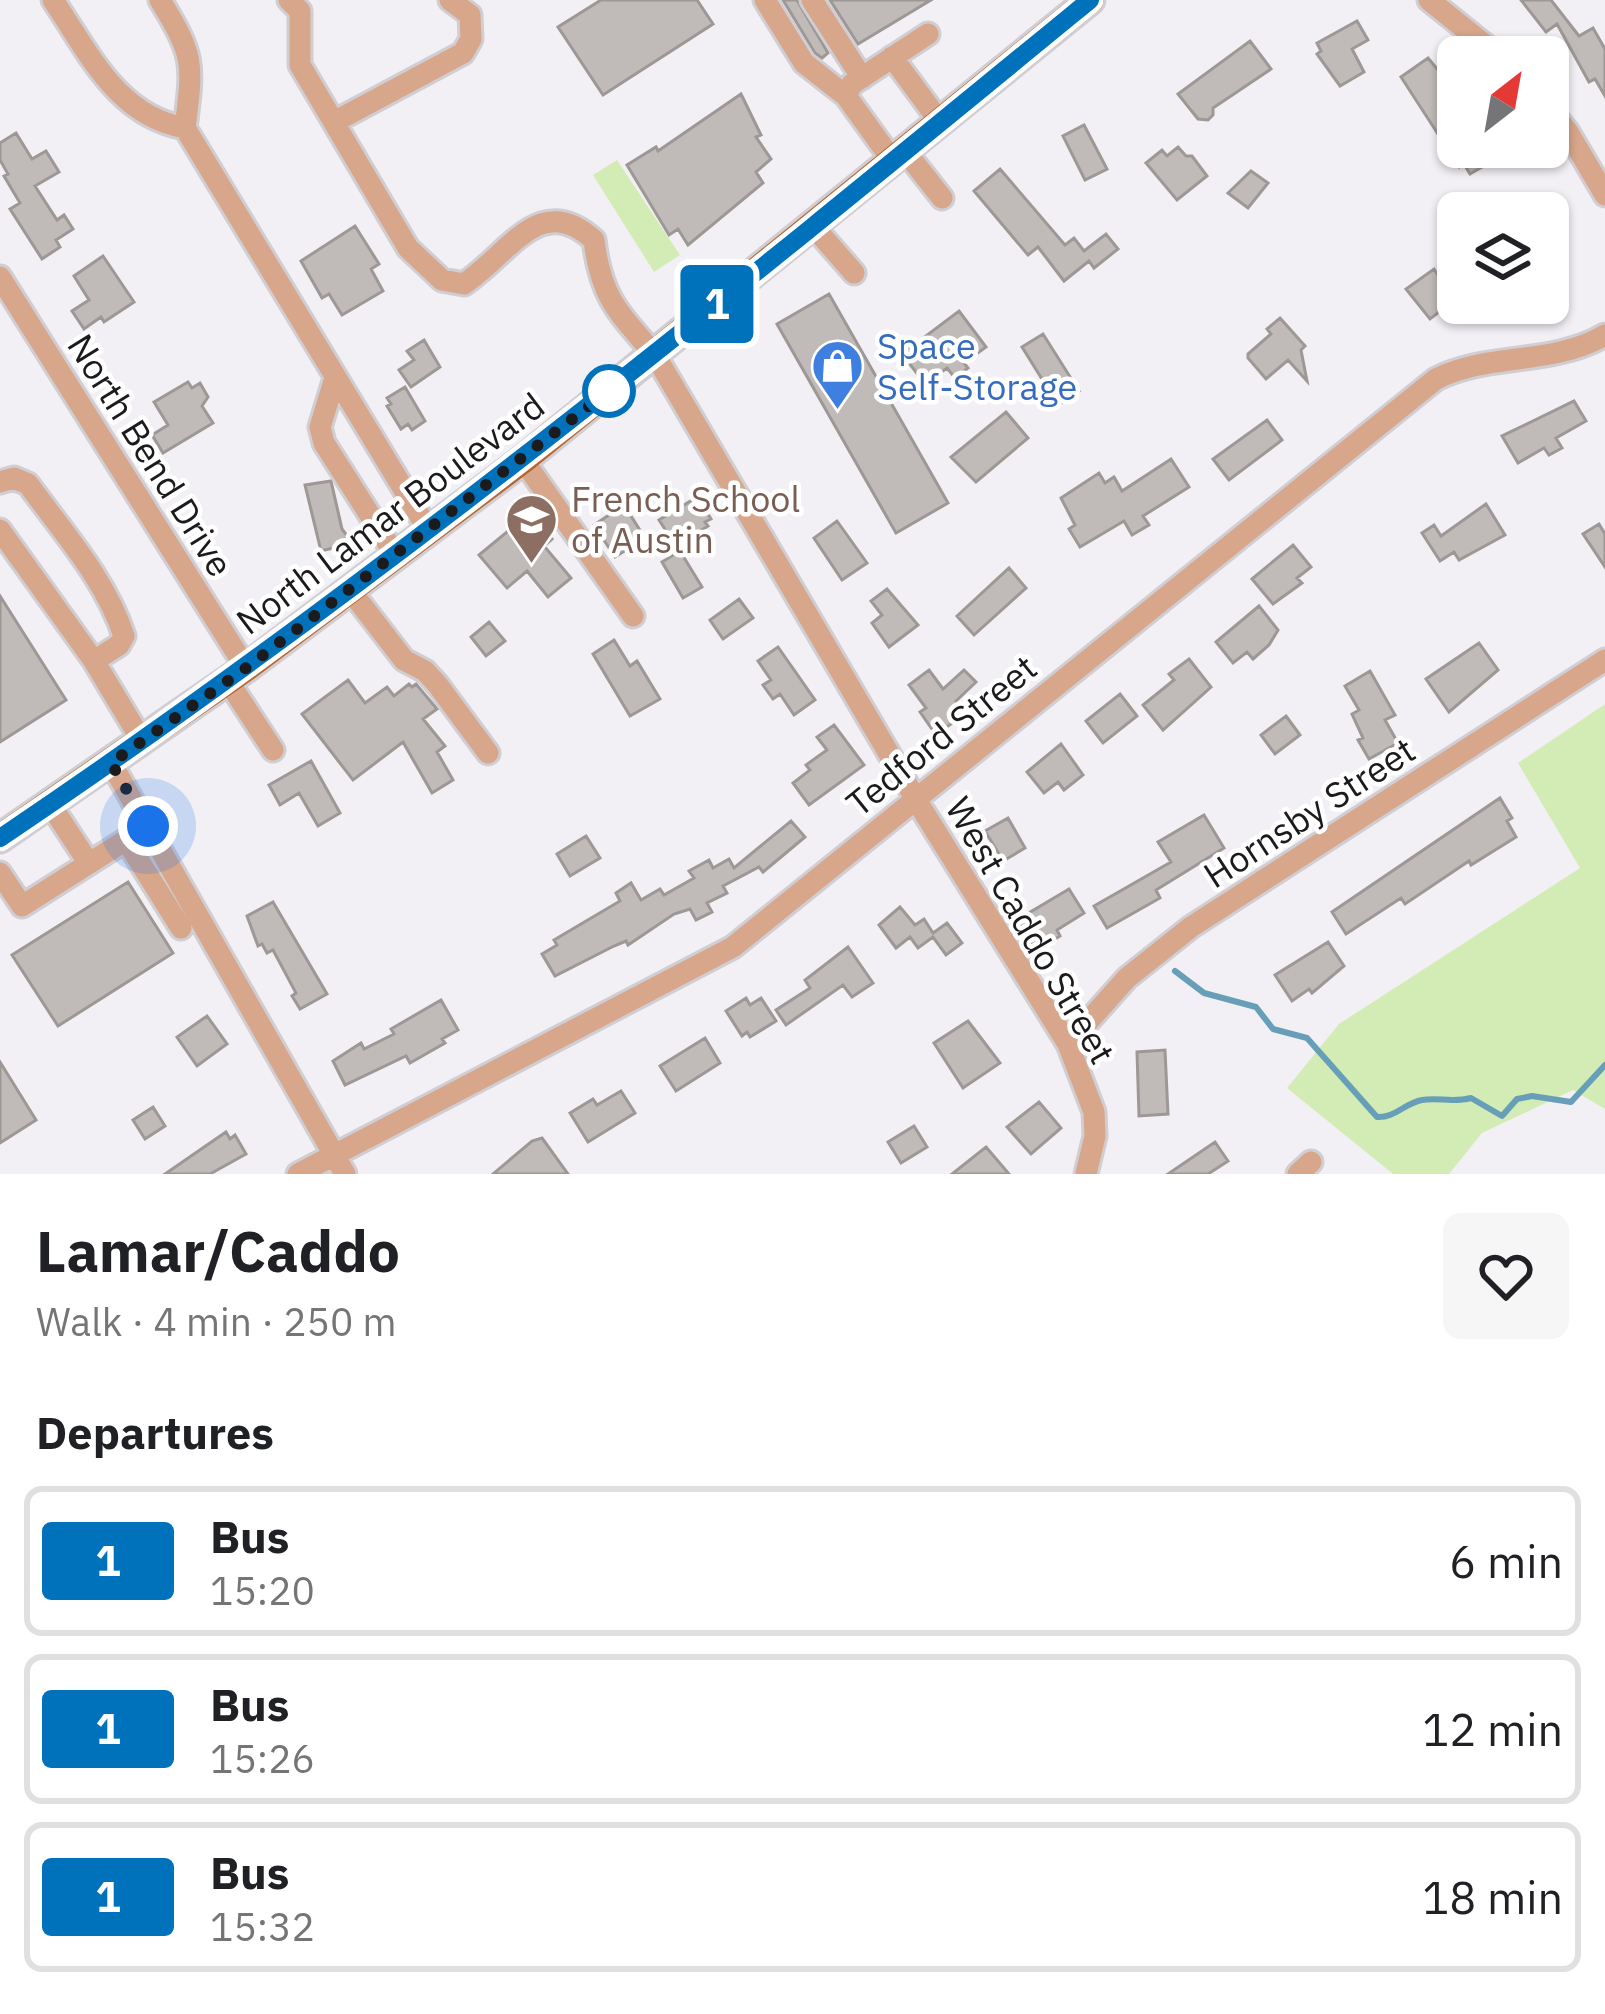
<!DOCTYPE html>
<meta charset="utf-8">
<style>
body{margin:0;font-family:"IBM Plex Sans",sans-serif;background:#f6f6f6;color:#202124;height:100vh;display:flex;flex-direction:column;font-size:45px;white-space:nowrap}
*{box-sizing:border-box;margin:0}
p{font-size:39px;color:#757577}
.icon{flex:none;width:66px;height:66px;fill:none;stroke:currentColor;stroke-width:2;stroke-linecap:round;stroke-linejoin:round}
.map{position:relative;height:1174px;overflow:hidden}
.sheet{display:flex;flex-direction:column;background:#fff;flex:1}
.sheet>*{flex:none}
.badge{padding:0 24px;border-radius:9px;font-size:42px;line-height:78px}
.needle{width:78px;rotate:31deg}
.fabs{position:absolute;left:1437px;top:36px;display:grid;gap:24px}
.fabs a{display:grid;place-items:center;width:132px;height:132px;border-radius:18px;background:#fff;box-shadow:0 3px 9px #0004;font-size:60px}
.you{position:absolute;width:60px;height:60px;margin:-30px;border:9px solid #fff;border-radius:50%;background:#1a73e8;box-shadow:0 0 0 18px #1a73e833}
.map>.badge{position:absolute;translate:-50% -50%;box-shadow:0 0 0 6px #fff}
h2{padding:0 36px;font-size:45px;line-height:108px}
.round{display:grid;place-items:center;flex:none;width:126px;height:126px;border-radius:18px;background:#f6f6f6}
.summary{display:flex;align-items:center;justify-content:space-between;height:204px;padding:0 36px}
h1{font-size:57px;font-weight:700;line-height:90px}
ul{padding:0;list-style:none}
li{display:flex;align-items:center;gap:36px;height:150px;margin:0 24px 18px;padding:0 12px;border:6px solid #e0e0e0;border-radius:18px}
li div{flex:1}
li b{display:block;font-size:45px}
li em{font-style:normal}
li .badge{min-width:132px;font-weight:700;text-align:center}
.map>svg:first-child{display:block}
.green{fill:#d3ecb5}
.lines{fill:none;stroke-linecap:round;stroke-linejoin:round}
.stream{stroke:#679eb8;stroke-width:6}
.building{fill:#c0bbb9;stroke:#9d9896;stroke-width:3}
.minor-casing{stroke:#d0ced2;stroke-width:27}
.major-casing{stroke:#d0ced2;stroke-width:33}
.minor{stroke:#d7a68b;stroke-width:21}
.major{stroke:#b9642c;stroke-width:27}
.line-casing{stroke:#fff;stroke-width:27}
.line{stroke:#0072bc;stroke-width:18}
.walk{stroke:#1b1a1c;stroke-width:12;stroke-dasharray:0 21.6}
.stop-dot{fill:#fff;stroke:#0072bc;stroke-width:6}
.labels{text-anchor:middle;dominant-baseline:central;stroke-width:9;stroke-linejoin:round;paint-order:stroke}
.shop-label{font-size:36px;fill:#366cbe;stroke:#fff;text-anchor:start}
.street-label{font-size:36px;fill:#1b1a1c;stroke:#fff}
.education-label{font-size:36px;fill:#785e54;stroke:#fff;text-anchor:start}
</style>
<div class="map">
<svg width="1605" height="1174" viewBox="0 0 1605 1174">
<rect width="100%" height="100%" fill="#f3f0f5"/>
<path class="green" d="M617,160L680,255L654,272L593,175Z
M1605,704V1109L1573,1090L1482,1133L1449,1174H1393L1287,1088L1339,1024L1580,868L1518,763Z"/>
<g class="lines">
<path class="stream" d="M1175,971L1204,993L1256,1007L1273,1029L1307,1038L1377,1117C1395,1118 1405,1103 1422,1100C1439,1097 1451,1103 1471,1098L1502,1116L1517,1099L1532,1096L1571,1102L1605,1065"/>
</g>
<path class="building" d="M601,0H697L713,24L603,95L558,27Z
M783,0H797L828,53L822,58L815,53Z
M830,0H931L858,44Z
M1521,0H1551L1579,36L1593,28L1605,49V96L1595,79L1589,82L1557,24L1546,32Z
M1357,21L1368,40L1352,49L1364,72L1340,86L1317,54L1321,51L1317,43Z
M1250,41L1271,69L1213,108V115L1208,120L1198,119L1178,94Z
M1428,58L1458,94V147H1486L1494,160L1470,174L1458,154V165L1401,77Z
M741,94L761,135L756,137L771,159L756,172L763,183L688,245L678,229L669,235L627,165L656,147L658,151Z
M1084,125L1107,169L1085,180L1063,136Z
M16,133L32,159L46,151L59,172L35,186L57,220L64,215L73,229L56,240L60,247L42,259L10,209L20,203L4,176L8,174L0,160V143Z
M1178,147L1186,156H1192L1207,176L1177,200L1146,163L1162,150L1167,156Z
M1000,169L1065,245L1074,238L1084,251L1106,234L1118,249L1094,268L1089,261L1064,281L1038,247L1028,255L974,191Z
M1251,171L1268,183L1248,208L1228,193Z
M355,226L379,264L371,269L383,291L342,315L329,294L322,298L301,261Z
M103,256L134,302L104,322L101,317L84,329L72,311L89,300L74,276Z
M1449,267L1458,279V318L1448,305L1430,319L1406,289L1434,269L1438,275Z
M829,294L948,503L896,533L777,324Z
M959,311L986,347L964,363L968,368L955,378L947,368L925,384L902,354Z
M1280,318L1305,346L1301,350L1307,381L1288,360L1266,379L1248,358V354L1271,334L1267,329Z
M1043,334L1079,391L1058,405L1022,347Z
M424,340L440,367L411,387L399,370L414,360L407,351Z
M188,382L192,388L200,383L208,397L202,406L213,423L163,453L152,435L168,425L154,402Z
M405,387L425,421L412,430L408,424L401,429L387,406L391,404L387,398Z
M1574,401L1586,421L1556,438L1562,448L1549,455L1544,448L1518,463L1502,436Z
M1006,412L1028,438L976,482L951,457Z
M1267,420L1282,440L1229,480L1213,459Z
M1171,459L1189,487L1143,516L1149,525L1132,535L1124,521L1080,547L1069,529L1075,525L1061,498L1099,473L1105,483L1114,477L1122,491Z
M331,481L342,529L348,537L333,548L321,551L305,485Z
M697,497L711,519L705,522L708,526L676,546L659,520Z
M1486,504L1505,535L1459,560L1454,552L1440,561L1422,533L1434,525L1441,536Z
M624,505L645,538L615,557L594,525Z
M530,513L552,539L544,546L571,578L548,597L527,571L507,588L479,555Z
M837,521L867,563L842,580L814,538Z
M1599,524L1605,534V567L1583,534Z
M1293,545L1311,567L1297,578L1302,583L1273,604L1252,579Z
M680,551L702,587L683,598L662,562Z
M1009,568L1026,588L974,635L957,616Z
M887,589L918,625L889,647L872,623L882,615L871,601Z
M0,596L66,700L0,742Z
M739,599L753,618L723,639L710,620Z
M1259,606L1278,630L1269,645L1253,659L1247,652L1233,663L1216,642Z
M489,622L505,641L486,656L471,637Z
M614,640L630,666L637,661L660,699L630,716L593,654Z
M1479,643L1498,670L1449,712L1426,679Z
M778,647L815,700L794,715L780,694L773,699L763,685L771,680L758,661Z
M1189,659L1211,687L1163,730L1143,705L1174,680L1169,674Z
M929,670L943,689L964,670L976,682L956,701L966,713L936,735L920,712L926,708L909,685Z
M1370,671L1395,715L1385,720L1398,743L1369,759L1358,740L1363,738L1352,714L1359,710L1345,686Z
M348,680L365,703L387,687L394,696L409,684L412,687L416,684L437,709L423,719L445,746L437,752L453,780L432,793L403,742L353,780L302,714Z
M1120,694L1137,716L1103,743L1086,721Z
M1286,716L1300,735L1275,754L1261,735Z
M834,725L864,765L809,805L793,783L810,770L806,765L827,750L817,737Z
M1061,744L1083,775L1064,790L1058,782L1044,793L1027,772Z
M311,761L340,813L318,826L299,793L280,805L269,785Z
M1500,798L1512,818L1507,821L1516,837L1471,865L1469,861L1405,904L1401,898L1346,934L1332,912Z
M1204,815L1224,848L1156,890L1160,898L1107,928L1094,906L1171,862L1158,842Z
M1008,818L1025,848L1003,861L985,831Z
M791,821L805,837L763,872L759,867L723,886L727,893L707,903L712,912L696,920L690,909L674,914L628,945L626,941L614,946L555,976L542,954L557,945L554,940L620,901L616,893L631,883L641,900L660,889L664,895L694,878L689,871L709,860L713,868L729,859L734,868Z
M586,836L600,858L570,876L557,854Z
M128,882L173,953L58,1026L12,955Z
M1069,889L1084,913L1057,930L1060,936L1036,951L1017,920Z
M273,902L327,994L300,1009L292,996L296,993L273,950L267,953L262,944L258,946L247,916Z
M900,907L915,925L924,919L933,933L947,923L962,943L946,955L933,937L918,948L910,937L896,948L879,925Z
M1328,942L1344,966L1312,993L1309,989L1292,1001L1275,975Z
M848,947L873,983L852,997L843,985L786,1025L776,1010L810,988L805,980Z
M746,998L750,1005L761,998L776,1021L750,1037L747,1032L742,1036L726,1011Z
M441,1000L458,1030L442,1039L445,1043L410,1063L406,1056L345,1085L333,1061L361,1043L364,1049L394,1034L391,1029Z
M207,1016L227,1044L197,1066L177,1037Z
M968,1021L1000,1063L963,1088L934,1043Z
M705,1038L720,1063L676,1091L660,1066Z
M1165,1050L1168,1114L1139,1116L1137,1052Z
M0,1062L36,1120L0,1143Z
M621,1091L635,1113L588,1142L570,1113L593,1099L597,1105Z
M1039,1102L1061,1128L1031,1154L1007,1127Z
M153,1107L165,1126L145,1139L133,1120Z
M914,1126L927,1147L901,1163L888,1142Z
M226,1132L230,1139L235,1135L246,1154L210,1174H165Z
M542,1138L568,1174H493L532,1141Z
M1215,1142L1228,1161L1208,1174H1168Z
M986,1147L1009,1174H952Z"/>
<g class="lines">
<defs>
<path id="minor" d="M53,0C89,53 117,116 185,128
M160,0C195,57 193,63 185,128L429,531
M289,0L300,11V65L408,248L442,280L464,284C511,252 540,191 594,240C601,298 618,312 655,355L915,798L1068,1044L1094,1112L1095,1136L1086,1174
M765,0L804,63L846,96
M812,0L862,78
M1429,0L1500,57
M892,57L940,122
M1548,108L1568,132L1605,195
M334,122L463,53L471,39L470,15L450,0
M905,151L942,198
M893,161L846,96L852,84L928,34
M813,226L854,273
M0,277L246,668
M335,378L320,427L324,443L396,556
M523,460L633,616
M0,482L14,478L28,484C62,531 106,580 124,636L119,645L94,661
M0,530L94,661L142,741
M350,590L404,660L425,671L437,684L488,753
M228,681L273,750
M111,763L345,1174
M50,804L88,862
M126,840L181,928
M0,873L22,906L148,826
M1068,1044L1127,978L1191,927L1605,660
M298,1174L733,947L1436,379C1490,352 1552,366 1605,335
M1298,1174L1311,1162"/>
<path id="major" d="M0,838L246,668L523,460L1090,0"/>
</defs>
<use href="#minor" class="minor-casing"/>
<use href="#major" class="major-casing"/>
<use href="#minor" class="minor"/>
<use href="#major" class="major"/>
</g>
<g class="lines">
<defs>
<path id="line" d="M0,838C381,582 735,291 1090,0"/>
</defs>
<use href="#line" class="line-casing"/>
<use href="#line" class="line"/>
<path class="walk" d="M148,826L111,763L246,668L609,391"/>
</g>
<defs>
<symbol id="shop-pin" viewBox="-11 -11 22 30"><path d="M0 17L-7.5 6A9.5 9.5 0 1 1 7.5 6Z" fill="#3f7fe0" stroke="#fff"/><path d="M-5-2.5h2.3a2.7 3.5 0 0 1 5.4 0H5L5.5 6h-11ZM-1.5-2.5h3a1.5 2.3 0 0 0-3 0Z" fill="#fff"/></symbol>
<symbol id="school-pin" viewBox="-11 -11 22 30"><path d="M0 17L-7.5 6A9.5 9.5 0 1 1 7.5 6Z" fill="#8d6e63" stroke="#fff"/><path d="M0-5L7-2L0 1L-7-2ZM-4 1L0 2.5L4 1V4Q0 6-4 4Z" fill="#fff"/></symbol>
</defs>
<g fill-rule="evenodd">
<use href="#shop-pin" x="808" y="336" width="59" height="81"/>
<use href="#school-pin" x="502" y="490" width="59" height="81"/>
</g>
<circle class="stop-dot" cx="609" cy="391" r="24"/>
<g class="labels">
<g class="shop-label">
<text x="877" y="345">Space<tspan x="877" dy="41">Self-Storage</tspan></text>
</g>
<g class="street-label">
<text transform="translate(151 455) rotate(58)">North Bend Drive</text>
<text transform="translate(390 513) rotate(-37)">North Lamar Boulevard</text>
<text transform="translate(941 735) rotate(-39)">Tedford Street</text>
<text transform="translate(1309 812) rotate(-33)">Hornsby Street</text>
<text transform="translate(1031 930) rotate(60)">West Caddo Street</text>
</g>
<g class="education-label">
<text x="571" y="498">French School<tspan x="571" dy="41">of Austin</tspan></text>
</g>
</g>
</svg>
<div class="fabs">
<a><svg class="needle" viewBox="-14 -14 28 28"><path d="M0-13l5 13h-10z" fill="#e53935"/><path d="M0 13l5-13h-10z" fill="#757577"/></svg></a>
<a><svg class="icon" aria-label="layers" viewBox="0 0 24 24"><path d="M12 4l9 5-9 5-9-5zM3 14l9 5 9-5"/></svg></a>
</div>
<div class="you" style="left:148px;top:826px"></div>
<b class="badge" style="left:717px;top:304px;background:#0072bc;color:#fff">1</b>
</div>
<section class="sheet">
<div class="summary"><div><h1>Lamar/Caddo</h1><p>Walk · 4 min · 250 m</p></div><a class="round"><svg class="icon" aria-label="heart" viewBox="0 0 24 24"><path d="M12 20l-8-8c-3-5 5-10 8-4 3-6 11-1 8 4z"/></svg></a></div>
<h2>Departures</h2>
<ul>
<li><span class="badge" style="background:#0072bc;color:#fff">1</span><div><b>Bus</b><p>15:20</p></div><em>6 min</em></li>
<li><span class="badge" style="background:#0072bc;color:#fff">1</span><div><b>Bus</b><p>15:26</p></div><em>12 min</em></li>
<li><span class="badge" style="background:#0072bc;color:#fff">1</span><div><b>Bus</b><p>15:32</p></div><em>18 min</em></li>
</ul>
</section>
